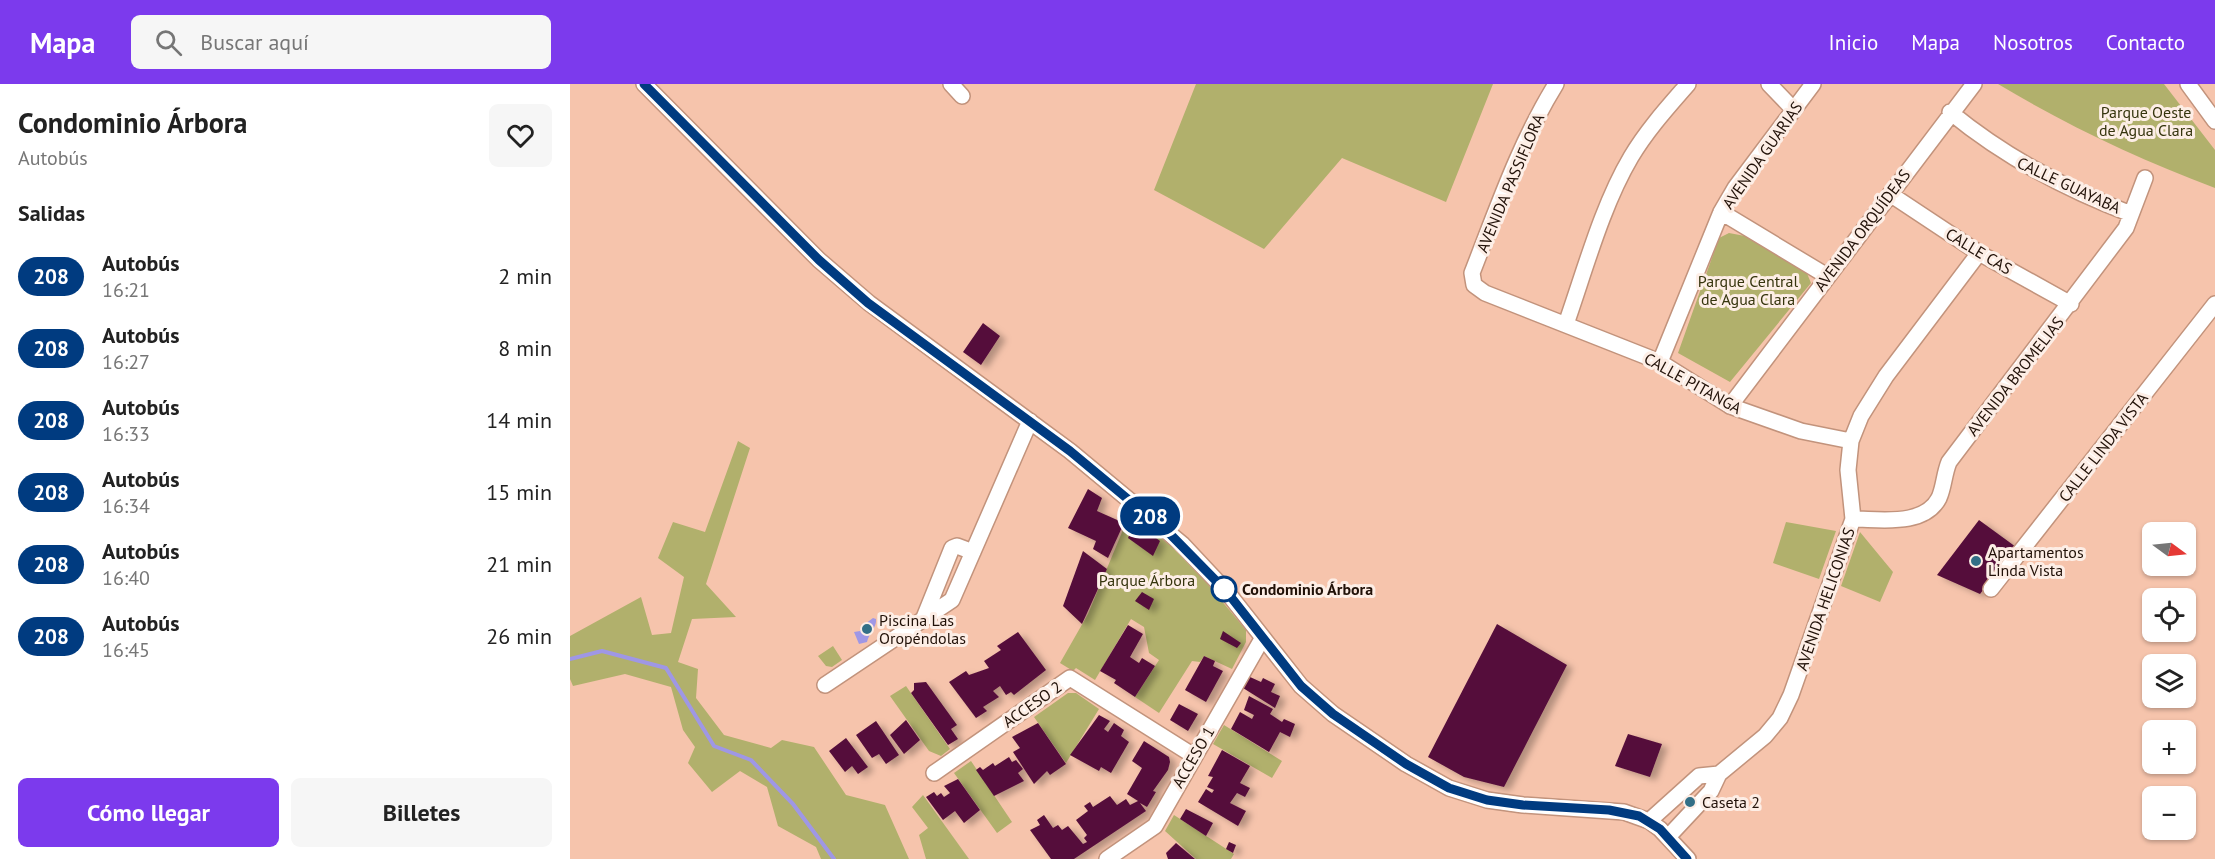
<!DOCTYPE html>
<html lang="es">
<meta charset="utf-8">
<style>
body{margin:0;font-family:"PT Sans",sans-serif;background:#f6f6f6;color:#222;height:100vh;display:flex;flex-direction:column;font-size:22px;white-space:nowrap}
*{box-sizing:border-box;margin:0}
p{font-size:20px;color:#767676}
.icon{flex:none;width:33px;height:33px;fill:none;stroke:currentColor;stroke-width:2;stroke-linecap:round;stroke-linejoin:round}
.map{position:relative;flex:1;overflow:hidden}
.side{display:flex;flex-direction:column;background:#fff;width:570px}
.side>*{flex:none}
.badge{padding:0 12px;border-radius:20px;font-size:21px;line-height:39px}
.needle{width:39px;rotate:105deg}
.fabs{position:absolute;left:1572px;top:438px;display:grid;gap:12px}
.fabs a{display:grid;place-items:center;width:54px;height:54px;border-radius:9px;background:#fff;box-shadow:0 2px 4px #0004;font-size:30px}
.map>.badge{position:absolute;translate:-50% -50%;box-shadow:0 0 0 3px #fff}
h2{padding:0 18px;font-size:22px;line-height:54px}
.round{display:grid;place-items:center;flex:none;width:63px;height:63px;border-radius:9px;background:#f6f6f6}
.overview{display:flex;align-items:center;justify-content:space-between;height:102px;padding:0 18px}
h1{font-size:28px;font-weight:700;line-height:45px}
.button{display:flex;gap:12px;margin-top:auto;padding:12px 18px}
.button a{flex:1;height:69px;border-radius:9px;background:#7c3aed;color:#fff;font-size:24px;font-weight:700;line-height:69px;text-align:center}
.button a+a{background:#f6f6f6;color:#222}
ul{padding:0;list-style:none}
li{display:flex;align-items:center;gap:18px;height:72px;padding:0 18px}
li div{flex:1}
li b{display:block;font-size:22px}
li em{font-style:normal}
li .badge{min-width:66px;font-weight:700;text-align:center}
header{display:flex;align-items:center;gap:36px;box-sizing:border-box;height:84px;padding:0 30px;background:#7c3aed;color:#fff}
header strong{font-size:28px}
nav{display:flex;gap:33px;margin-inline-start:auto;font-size:21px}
.search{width:420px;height:54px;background:#f6f6f6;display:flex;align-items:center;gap:15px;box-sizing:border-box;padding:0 21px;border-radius:9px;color:#767676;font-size:22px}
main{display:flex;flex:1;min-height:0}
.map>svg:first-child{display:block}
.green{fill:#b1b06c}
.water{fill:#9f97e5}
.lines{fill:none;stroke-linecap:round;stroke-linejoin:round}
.stream{stroke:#9f97e5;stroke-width:4}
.building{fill:#540d3a;filter:url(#shadow)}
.street-casing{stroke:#c2937c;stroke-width:18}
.street{stroke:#fff;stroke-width:15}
.line-casing{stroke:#fff;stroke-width:14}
.line{stroke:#003b80;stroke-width:9}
.poi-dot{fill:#336f87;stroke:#fdeee6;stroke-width:2}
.stop-dot{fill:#fff;stroke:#003b80;stroke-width:3}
.labels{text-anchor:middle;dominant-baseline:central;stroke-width:6;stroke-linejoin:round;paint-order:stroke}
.park-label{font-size:16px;fill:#36350e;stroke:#fdeee6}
.street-label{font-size:16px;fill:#211108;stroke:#fdeee6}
.poi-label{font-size:16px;fill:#211108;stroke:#fdeee6;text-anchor:start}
.stop-label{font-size:16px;font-weight:bold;fill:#211108;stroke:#fdeee6;text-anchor:start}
</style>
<header>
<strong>Mapa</strong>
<div class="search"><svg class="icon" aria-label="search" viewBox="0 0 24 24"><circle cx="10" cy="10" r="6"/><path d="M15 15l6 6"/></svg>Buscar aquí</div>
<nav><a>Inicio</a><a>Mapa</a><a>Nosotros</a><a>Contacto</a></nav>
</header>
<main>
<section class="side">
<div class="overview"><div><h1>Condominio Árbora</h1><p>Autobús</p></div><a class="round"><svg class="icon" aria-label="heart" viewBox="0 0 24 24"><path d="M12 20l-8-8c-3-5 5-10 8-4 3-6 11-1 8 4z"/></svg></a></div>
<h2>Salidas</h2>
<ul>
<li><span class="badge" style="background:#003b80;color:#fff">208</span><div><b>Autobús</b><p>16:21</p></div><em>2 min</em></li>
<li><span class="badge" style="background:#003b80;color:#fff">208</span><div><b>Autobús</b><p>16:27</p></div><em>8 min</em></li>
<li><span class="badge" style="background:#003b80;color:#fff">208</span><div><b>Autobús</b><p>16:33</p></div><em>14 min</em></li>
<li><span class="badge" style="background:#003b80;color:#fff">208</span><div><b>Autobús</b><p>16:34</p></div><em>15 min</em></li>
<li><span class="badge" style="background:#003b80;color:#fff">208</span><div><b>Autobús</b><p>16:40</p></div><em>21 min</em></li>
<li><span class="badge" style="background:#003b80;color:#fff">208</span><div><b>Autobús</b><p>16:45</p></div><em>26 min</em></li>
</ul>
<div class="button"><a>Cómo llegar</a><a>Billetes</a></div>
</section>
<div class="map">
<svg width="1645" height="775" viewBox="0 0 1645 775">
<defs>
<filter id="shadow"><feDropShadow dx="6" dy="3.5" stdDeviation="3" flood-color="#0004"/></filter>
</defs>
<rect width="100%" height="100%" fill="#f6c4ac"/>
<path class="green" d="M626,0H923L876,118L772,74L694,165L584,106Z
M1428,0H1594L1645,66V104C1569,75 1498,42 1428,0Z
M1159,149L1175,152L1236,187L1241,199L1160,298L1108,269L1149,154Z
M168,357L180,364L136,500L166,533L122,535L108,578L128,585L126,614L154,651L201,664L212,656L244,663L276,711L315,721L339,775H251L246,763L208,742L197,703L170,687L142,708L118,679L125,663L113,646L101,603L55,590L3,602L0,595V552L71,513L82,551L101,549L114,493L88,474L103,438L135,448Z
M560,429L599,460L636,498L676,546V558L662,585L634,572L630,578L622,577L589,629L565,613L589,576L579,569L574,543L561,535L525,596L506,584L503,587L490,579L518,530Z
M1216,438L1266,447L1249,495L1203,479Z
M1290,448L1323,488L1310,518L1271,502Z
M263,562L272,576L262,583L256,582L248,572Z
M336,602L380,665L371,672L359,667L320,612Z
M498,609H506L529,625L496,679L464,633Z
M654,641L712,677L702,694L643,660Z
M401,677L442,738L427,749L384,689Z
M353,711L399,775H356L349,751L358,744L342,723Z
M604,731L664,770L661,775H626L595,747Z"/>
<path class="water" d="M303,534L306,535C307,543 299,549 297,558L289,560L284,548L290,547L291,543Z"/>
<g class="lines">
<path class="stream" d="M0,575L32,567L96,584L144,662L181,676L223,720L264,775"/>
</g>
<path class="building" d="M413,239L430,252L411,281L393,268Z
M518,405L532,414L527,427L554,439L538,474L523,465L526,457L498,444Z
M1409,436L1446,463L1410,510L1367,491Z
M565,438L590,457L583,472L558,454Z
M513,467L537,485L512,540L493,522Z
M572,508L584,515L579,526L565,517Z
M927,540L997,581L934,703L894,693L858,673Z
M558,541L573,550L560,573L569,579L572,574L585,582L565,613L544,599L546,596L530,587Z
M653,547L671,559L667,564L650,555Z
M448,548L476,586L444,611L441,608L436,611L430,602L423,607L429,613L413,623L417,627L406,634L379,598L396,587L399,591L419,584L414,577L431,566L427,562Z
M634,572L645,577L643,582L653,587L636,618L615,606Z
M680,593L691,598L693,594L705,600L701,608L710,612L705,624L673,604Z
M356,598L387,641L381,645L388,655L378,661L341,609L344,606V599Z
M679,612L703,625L700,630L712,638L714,635L725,640L720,653L710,648L699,668L661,645L670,628L682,635L684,631L674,626Z
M609,620L628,630L618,647L600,636Z
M529,631L540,637L534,645L538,648L544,639L554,646L551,652L559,658L541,689L531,683L529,687L500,671Z
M336,636L350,656L334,670L320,651Z
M306,637L329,671L316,680L309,670L302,674L286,651Z
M468,639L496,680L480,691L477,687L464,700L443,668L450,664L442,653Z
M1058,650L1092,660L1080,693L1045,682Z
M276,654L298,683L288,690L282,682L275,688L259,667Z
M574,657L599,673L600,678L598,686L583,707L586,708L577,723L570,719L576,727L504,775H481L460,746L470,741L467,736L474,731L483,744L488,741L492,746L498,742L513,760L517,758L514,754L517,751L506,736L518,727L514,722L520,718L523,723L540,712L547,721L556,715L560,721L568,717L557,710L572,684L562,677Z
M652,666L680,682L670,699L680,704L675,713L667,709L660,719L676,727L668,742L628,718L636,705L642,709L644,706L637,703L643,693L638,692Z
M439,673L442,678L446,676L453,685L448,689L454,697L424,712L406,686L410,683L413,686L423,679L425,682Z
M388,695L410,726L394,739L385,727L373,736L356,713L364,708L367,712L371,709L374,713L380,709L374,702Z
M616,725L643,739L636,752L610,735Z
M659,758L666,761L663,769L656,765Z
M606,759L625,775H598L596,769Z"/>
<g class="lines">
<defs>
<path id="street" d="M74,0L249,176L299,219L500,367L612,460L657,508L731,602L763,630L836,680L879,704L917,716L953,721L1054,728L1079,737L1090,745L1118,775
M381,0L392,12
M986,0C950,58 927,125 902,189L904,201L915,209L1090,278L1160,322L1231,347L1281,357
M1199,0L1223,25
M1618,0L1645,37
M1380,28C1436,74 1495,105 1561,130
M1320,110L1409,169L1501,220
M1151,128L1257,192
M996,240C1015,186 1032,122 1061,73C1077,46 1098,23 1118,0
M1090,278L1151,128L1165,104L1243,0
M1160,322L1404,0
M1283,435C1310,435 1354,443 1369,414C1374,403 1374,390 1379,378L1556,144L1575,94
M1421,505L1645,220
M353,536L382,464L387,462L403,468
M255,601L382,516L460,337
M364,689L500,594L624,672
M1079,737L1129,692L1149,690
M1098,753L1141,707L1149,690L1195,652L1210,634L1221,611L1283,435L1278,386L1281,357L1291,332L1316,292L1409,169
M537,775L585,742L692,555"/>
</defs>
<use href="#street" class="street-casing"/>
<use href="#street" class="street"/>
</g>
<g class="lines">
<defs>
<path id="line" d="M74,0L249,176L298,219L500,367L601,451L657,508L731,602L763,630L836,680L879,704L917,716L953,721L1039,726L1069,732L1090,745L1117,775"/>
</defs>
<use href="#line" class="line-casing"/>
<use href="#line" class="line"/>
</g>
<g class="poi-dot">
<circle cx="1406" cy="477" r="6"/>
<circle cx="297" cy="545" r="6"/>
<circle cx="1120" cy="718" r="6"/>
</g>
<circle class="stop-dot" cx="654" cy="505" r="12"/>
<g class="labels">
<g class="park-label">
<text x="1576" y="28">Parque Oeste<tspan x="1576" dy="18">de Agua Clara</tspan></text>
<text x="1178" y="197">Parque Central<tspan x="1178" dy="18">de Agua Clara</tspan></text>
<text x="577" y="496">Parque Árbora</text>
</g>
<g class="street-label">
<text transform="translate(1192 71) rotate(-55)">AVENIDA GUARIAS</text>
<text transform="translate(940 99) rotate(-67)">AVENIDA PASSIFLORA</text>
<text transform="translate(1499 101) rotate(25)">CALLE GUAYABA</text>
<text transform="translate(1292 146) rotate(-53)">AVENIDA ORQUÍDEAS</text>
<text transform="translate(1409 167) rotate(31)">CALLE CAS</text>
<text transform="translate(1445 292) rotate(-52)">AVENIDA BROMELIAS</text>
<text transform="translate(1123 299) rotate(29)">CALLE PITANGA</text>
<text transform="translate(1533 363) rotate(-52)">CALLE LINDA VISTA</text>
<text transform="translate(1255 515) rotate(-71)">AVENIDA HELICONIAS</text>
<text transform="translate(462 620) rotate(-35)">ACCESO 2</text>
<text transform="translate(623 673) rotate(-60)">ACCESO 1</text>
</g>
<g class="poi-label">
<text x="1418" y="468">Apartamentos<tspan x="1418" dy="18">Linda Vista</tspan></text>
<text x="309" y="536">Piscina Las<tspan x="309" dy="18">Oropéndolas</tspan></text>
<text x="1132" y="718">Caseta 2</text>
</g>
<g class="stop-label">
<text x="672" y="505">Condominio Árbora</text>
</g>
</g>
</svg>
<div class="fabs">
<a><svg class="needle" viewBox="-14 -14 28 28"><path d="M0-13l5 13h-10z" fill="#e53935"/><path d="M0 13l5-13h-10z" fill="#767676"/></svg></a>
<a><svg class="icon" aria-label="locate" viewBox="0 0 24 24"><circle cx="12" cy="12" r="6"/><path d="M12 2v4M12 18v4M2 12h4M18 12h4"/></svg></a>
<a><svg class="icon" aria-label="layers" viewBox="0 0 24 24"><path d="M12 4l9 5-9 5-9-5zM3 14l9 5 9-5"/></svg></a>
<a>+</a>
<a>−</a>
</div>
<b class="badge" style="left:580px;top:432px;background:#003b80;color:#fff">208</b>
</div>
</main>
